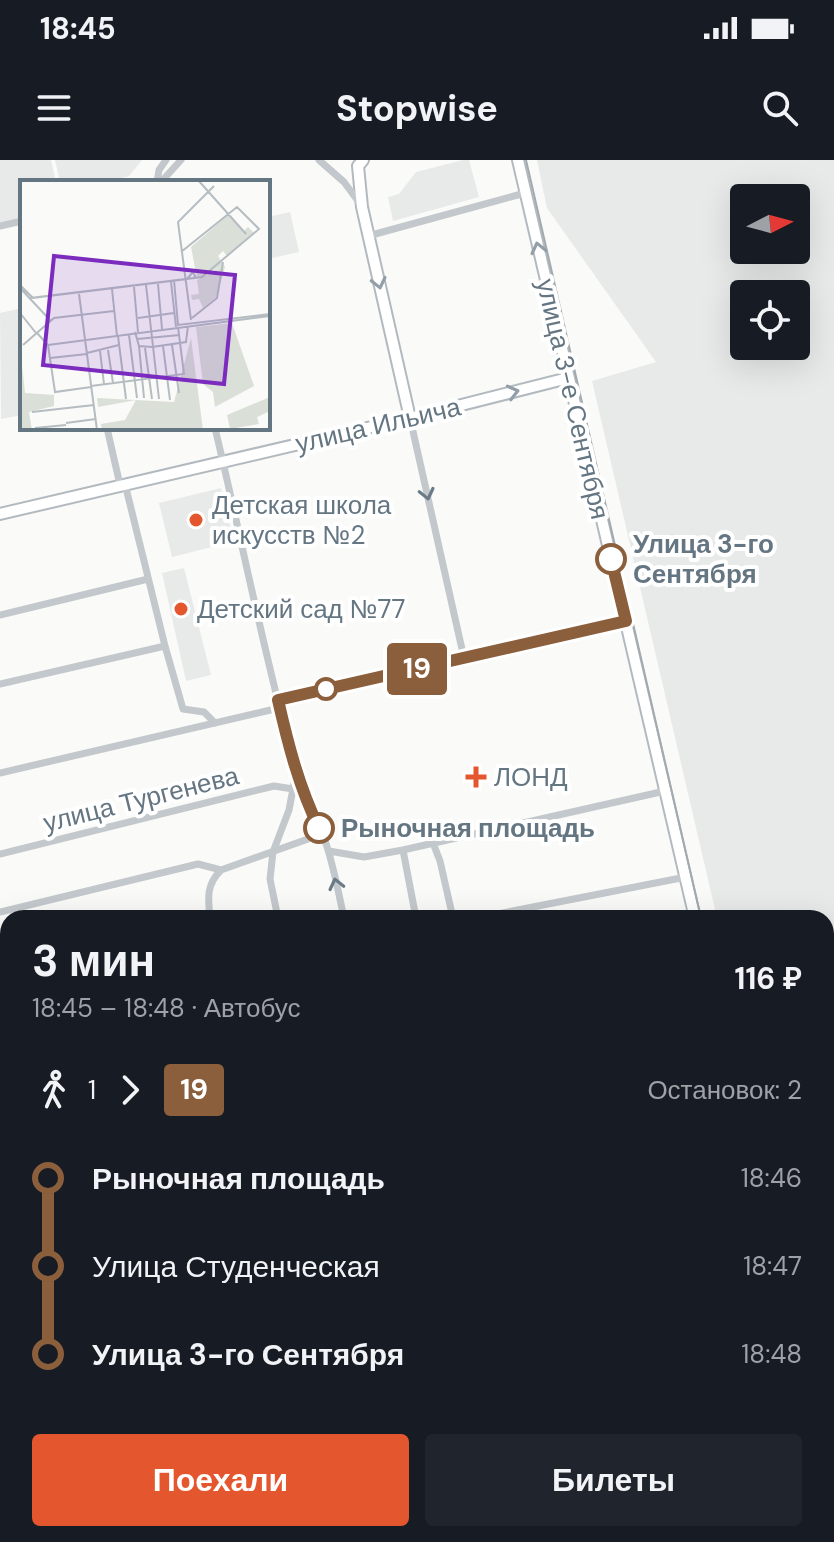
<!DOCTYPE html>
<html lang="ru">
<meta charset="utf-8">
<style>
body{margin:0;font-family:"DM Sans",sans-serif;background:#20242c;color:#f1f3f6;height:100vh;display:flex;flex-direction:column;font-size:30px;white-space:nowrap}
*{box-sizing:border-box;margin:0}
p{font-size:26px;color:#9ea1a6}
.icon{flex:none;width:44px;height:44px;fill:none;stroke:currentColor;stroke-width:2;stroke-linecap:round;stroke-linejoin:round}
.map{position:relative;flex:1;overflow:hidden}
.sheet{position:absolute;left:0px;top:750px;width:834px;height:632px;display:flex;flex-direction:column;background:#171b24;border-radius:24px 24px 0 0;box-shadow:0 8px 32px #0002}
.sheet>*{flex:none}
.badge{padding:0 16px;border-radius:6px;font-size:28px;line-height:52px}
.needle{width:52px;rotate:84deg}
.fabs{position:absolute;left:730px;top:24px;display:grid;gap:16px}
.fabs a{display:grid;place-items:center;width:80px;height:80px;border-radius:8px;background:#171b24;box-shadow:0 8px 32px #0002;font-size:40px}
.map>.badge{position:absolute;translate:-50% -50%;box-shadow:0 0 0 4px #fff}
.legs{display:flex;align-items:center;gap:12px;height:88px;padding:0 32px;font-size:26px}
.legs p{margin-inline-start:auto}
.overview{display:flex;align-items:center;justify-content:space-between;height:136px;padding:0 32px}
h1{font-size:44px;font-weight:700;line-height:60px}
.button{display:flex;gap:16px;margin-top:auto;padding:16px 32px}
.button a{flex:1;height:92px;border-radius:8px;background:#e4572e;color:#fff;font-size:32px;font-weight:700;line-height:92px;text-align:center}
.button a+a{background:#20242c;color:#f1f3f6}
ul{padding:0 32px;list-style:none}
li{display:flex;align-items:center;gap:28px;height:88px;font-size:30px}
li i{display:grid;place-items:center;width:12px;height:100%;margin:0 10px;background:currentColor}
li i::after{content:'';width:20px;height:20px;margin:-10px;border:6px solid;border-radius:50%;background:#171b24}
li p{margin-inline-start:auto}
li:first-child i{background:linear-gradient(#0000 50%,currentColor 0)}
li:last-child i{background:linear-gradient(currentColor 50%,#0000 0)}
.status{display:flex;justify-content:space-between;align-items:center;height:56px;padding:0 40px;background:#171b24;direction:ltr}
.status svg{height:22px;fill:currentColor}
header{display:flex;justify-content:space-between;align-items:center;height:104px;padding:0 32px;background:#171b24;font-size:36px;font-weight:700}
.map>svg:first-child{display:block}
.built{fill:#e8e9e9;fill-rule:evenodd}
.green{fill:#dadfd7}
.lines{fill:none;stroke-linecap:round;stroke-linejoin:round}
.secondary-casing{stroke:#b3babf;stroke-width:14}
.street{stroke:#c3c8cc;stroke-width:7}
.secondary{stroke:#fff;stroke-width:10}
.tram{stroke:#a2aab0;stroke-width:2}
.oneway{stroke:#939fa8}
.oneway2{stroke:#6a7a87}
.line-1-casing{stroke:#fff;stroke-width:18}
.line-1{stroke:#8b5e3c;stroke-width:12}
.poi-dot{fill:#e4572e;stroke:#fff;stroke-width:3}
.stop-1-dot{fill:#fff;stroke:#8b5e3c;stroke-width:4}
.labels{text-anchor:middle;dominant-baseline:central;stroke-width:8;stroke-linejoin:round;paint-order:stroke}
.street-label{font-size:26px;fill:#657683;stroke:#fff}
.poi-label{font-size:26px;fill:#657683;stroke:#fff;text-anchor:start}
.stop-label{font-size:26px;font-weight:bold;fill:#657683;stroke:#fff;text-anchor:start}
.inset-road{fill:none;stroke:#b5bdc2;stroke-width:2}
.view{fill:#7b2cbf;fill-opacity:0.15;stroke:#7b2cbf;stroke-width:4}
.inset-edge{fill:none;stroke:#657683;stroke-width:4}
</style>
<div class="status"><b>18:45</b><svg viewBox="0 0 49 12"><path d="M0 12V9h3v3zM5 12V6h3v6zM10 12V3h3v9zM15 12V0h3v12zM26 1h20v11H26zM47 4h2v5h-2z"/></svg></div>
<header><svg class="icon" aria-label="menu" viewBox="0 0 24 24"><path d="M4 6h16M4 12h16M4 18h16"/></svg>Stopwise<svg class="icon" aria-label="search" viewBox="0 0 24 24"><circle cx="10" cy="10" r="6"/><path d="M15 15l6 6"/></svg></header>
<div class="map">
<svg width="834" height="1382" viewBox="0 0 834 1382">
<rect width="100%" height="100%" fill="#fafaf8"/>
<path class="built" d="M0,0H51L56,22H22V58L0,63Z
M55,0H142L129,16L106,22H60Z
M463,0H469L479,37L393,61L388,37L399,34L416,12Z
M537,0H834V883L826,885V758H717L592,221L656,202L547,48ZM744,38H796V90H744ZM796,134V186H744V134Z
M290,52L299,92L268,99V57Z
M22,148V255L1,259L0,153Z
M221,328L233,377L224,384L172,397L159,343Z
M184,408L211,515L186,521L162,413Z"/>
<path class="green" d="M0,1065L8,1068V1190L0,1192Z
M834,1076V1184L826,1175V1079Z
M826,1195L834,1203V1289L826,1287Z
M8,1221V1374H465L467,1382H0V1223Z"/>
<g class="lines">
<defs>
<path id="secondary" d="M363,0L358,6L362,47L410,258
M518,0L695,758
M0,354L410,258L568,218"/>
</defs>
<use href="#secondary" class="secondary-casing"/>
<path class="street" d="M319,0L344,22L361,45
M157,22L159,10L166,0
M161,22L181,0
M0,66L22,61
M368,76L525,33
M410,258L464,498
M107,268L120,325
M215,268C242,381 264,495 295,607C301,632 314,652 323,675C333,701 338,731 344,758
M125,324L165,486L183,549L204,552L215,563
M0,455L148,419
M0,524L165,486
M278,540L626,461
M0,613L279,548
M433,683L440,701L453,758
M403,690L416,758
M329,691L364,697L403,690L665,631
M0,694L274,626L293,629
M0,752L198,704L221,710
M210,758C208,738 206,725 221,710L322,674
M278,758L270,719L273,692L289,650L296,613
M477,758L686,717
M0,811L8,809
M0,869L8,867
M0,883L8,918
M0,953L8,951
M826,985L834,983
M0,1025L8,1023
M826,1188L834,1196
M826,1296L834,1297
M482,1374L484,1382"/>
<use href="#secondary" class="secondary"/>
<path class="tram" d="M526,0L701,758
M496,1374L498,1382"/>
</g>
<defs><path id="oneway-chevron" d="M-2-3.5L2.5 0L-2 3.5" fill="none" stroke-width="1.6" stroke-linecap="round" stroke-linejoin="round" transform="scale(2)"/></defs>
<g class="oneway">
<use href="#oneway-chevron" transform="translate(538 88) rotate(-103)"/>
<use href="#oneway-chevron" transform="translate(379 123) rotate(77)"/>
<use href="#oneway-chevron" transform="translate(513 232) rotate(-14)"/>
</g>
<g class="oneway2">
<use href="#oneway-chevron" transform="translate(427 334) rotate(77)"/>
<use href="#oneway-chevron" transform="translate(336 724) rotate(-103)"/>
</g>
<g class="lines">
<defs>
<path id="line-1" d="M319,668C299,627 288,584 278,540L626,461L611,399"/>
</defs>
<use href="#line-1" class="line-1-casing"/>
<use href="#line-1" class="line-1"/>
</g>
<g class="poi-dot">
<circle cx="196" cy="360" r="8"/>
<circle cx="181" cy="449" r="8"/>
<path d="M472 605h8v8h8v8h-8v8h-8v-8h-8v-8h8z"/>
</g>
<g class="stop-1-dot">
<circle cx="611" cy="399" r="14"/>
<circle cx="326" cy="529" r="10"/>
<circle cx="319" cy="668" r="14"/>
</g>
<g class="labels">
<g class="street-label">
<text transform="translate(573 239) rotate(77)">улица 3-е Сентября</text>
<text transform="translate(378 265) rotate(-13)">улица Ильича</text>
<text transform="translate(141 639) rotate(-14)">улица Тургенева</text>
</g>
<g class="poi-label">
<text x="212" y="345">Детская школа<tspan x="212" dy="30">искусств №2</tspan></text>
<text x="197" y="449">Детский сад №77</text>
<text x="494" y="617">ЛОНД</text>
</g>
<g class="stop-label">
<text x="633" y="384">Улица 3-го<tspan x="633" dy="30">Сентября</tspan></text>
<text x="341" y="668">Рыночная площадь</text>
</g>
</g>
<g transform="translate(20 20)">
<rect width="250" height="250" fill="#fafaf8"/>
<path d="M208,35L224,51L228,47L234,53L207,76L203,71L198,76L205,87L196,117L183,128L179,119L172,120L171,115L179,114L177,100L202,86L177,98L171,67ZM212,143L234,206L195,227L193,212L183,204L176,147ZM171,158L183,250H82L81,244L105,240L116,220L78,227L77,218L154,222ZM0,167L5,213L34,215V226L9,232L12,250H0ZM250,217V231L237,237L239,244L210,249L207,235Z" fill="#dadfd7"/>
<path class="inset-road" d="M178,0L226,54M154,100L158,145L250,134M151,102L156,147M138,104L142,149M0,105L13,118L167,99L173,92L175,96L174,98L13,118L0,106M126,105L139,219M114,107L118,152M0,108L30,140M92,109L97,156M59,114L77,250M10,118L182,97L239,49L217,27L161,72M0,133L16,153M118,138L154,133M172,138L197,118L203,82M171,140L158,42L194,6M115,152L119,166L132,167L166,162L168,146M17,153L28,165L35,212L71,207M109,155L117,218M98,156L106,219M117,159L160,155M3,165L34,138L94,131M28,165L250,136M152,165L159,213M119,166L124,218M143,166L150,220M125,168L132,219M88,170L93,203M80,171L84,204M67,173L99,165M30,178L67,174M71,206L164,194L158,147M12,232L74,225M46,243L76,239M15,248L46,245"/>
<path class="view" d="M34,76L215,95L204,204L23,185Z"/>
<rect width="250" height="250" class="inset-edge"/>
</g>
</svg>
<div class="fabs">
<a><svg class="needle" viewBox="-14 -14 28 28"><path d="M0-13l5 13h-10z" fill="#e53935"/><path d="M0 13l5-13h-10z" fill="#9ea1a6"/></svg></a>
<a><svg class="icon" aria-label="locate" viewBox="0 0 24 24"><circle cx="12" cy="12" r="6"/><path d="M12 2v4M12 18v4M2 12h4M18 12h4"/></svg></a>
</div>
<b class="badge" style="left:417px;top:509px;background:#8b5e3c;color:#fff">19</b>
<section class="sheet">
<div class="overview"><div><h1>3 мин</h1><p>18:45 – 18:48 · Автобус</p></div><b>116 ₽</b></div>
<div class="legs"><svg class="icon" aria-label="walk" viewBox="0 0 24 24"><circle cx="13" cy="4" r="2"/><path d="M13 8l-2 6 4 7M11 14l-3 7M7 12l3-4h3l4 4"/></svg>1<svg class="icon" aria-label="forward" viewBox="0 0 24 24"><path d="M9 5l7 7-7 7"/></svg><b class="badge" style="background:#8b5e3c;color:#fff">19</b><p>Остановок: 2</p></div>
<ul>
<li><i style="color:#8b5e3c"></i><b>Рыночная площадь</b><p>18:46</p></li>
<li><i style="color:#8b5e3c"></i><span>Улица Студенческая</span><p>18:47</p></li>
<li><i style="color:#8b5e3c"></i><b>Улица 3-го Сентября</b><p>18:48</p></li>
</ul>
<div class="button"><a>Поехали</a><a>Билеты</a></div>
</section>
</div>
